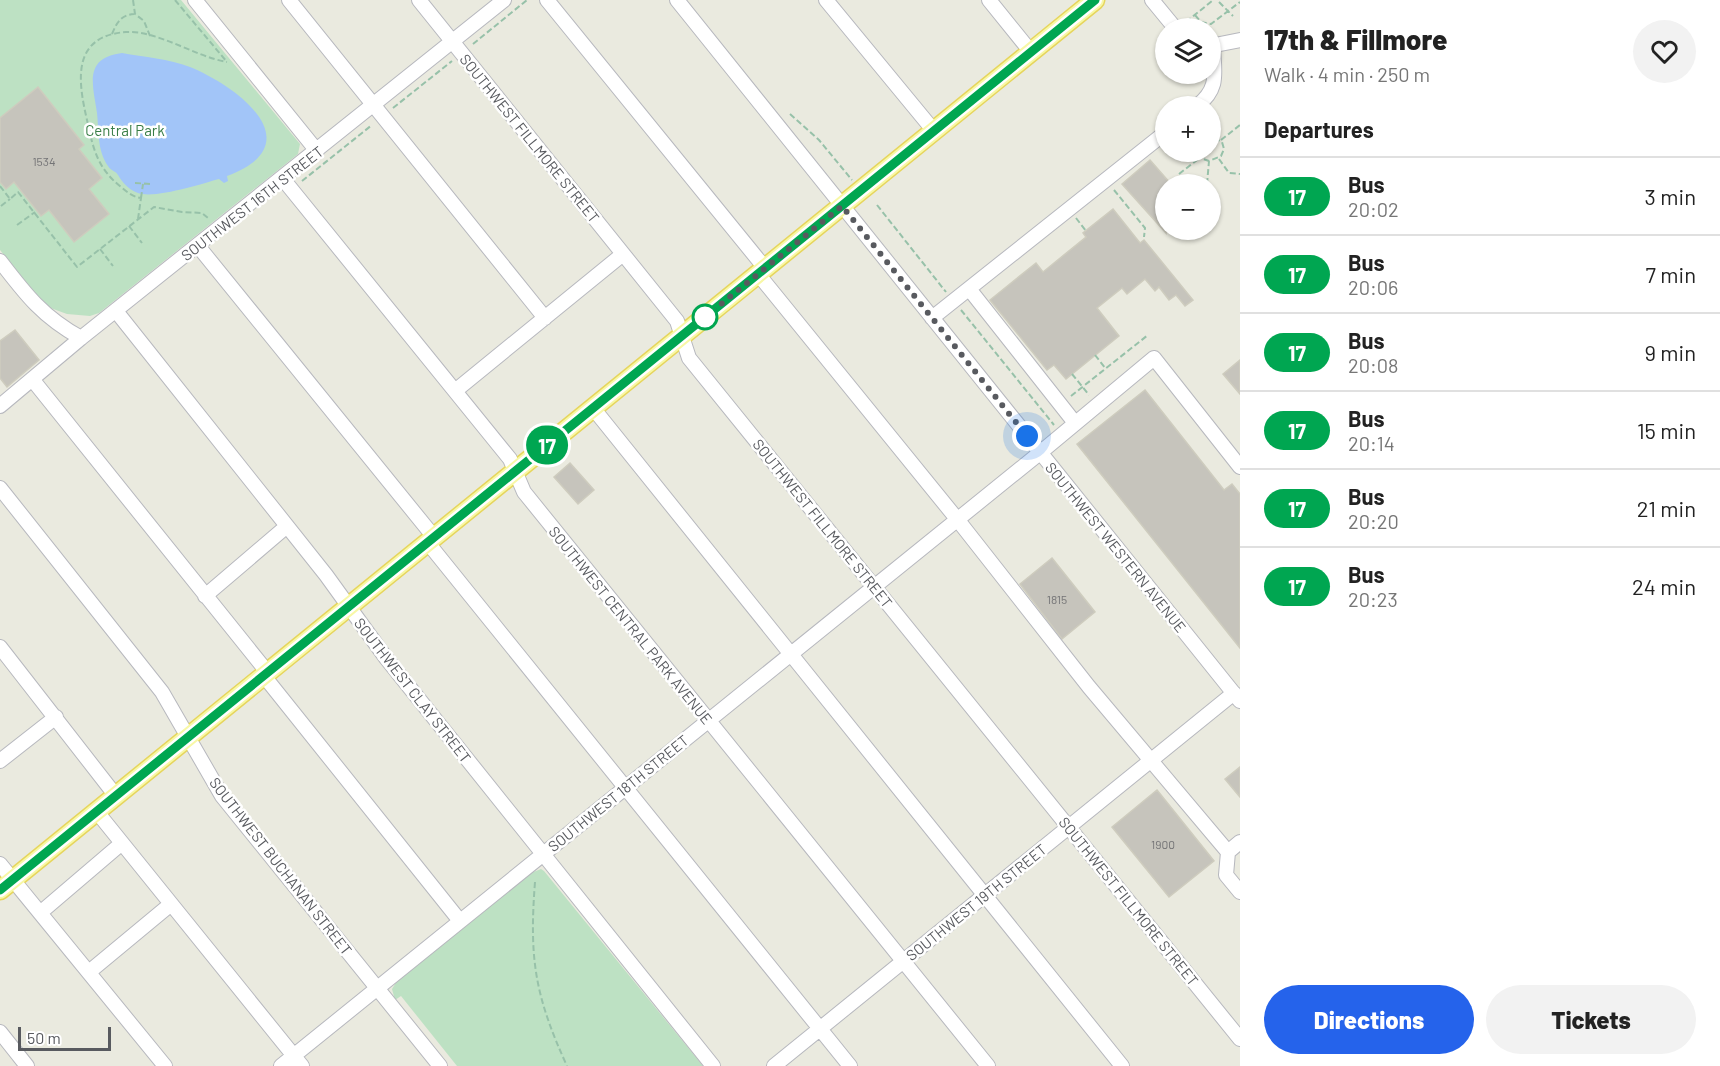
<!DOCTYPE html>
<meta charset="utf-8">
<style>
body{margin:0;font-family:Barlow,sans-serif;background:#f2f2f2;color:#222;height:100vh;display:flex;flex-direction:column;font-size:22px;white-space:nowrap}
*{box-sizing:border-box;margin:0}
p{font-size:20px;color:#767676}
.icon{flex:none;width:33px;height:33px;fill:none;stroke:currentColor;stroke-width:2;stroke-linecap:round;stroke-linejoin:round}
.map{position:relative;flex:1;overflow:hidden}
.side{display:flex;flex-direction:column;background:#fff;width:480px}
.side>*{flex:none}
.badge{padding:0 12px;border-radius:20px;font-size:21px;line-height:39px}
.controls{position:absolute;left:1155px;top:18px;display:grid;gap:12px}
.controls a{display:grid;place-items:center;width:66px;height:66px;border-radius:50%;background:#fff;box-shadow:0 2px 4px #0004;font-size:30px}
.scale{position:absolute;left:18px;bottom:15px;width:93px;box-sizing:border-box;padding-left:6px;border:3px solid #585a5f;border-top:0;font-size:16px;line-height:21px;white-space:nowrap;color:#585a5f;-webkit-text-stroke:4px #fff;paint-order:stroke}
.you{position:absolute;width:30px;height:30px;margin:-15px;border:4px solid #fff;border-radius:50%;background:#1a73e8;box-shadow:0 0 0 9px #1a73e833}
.map>.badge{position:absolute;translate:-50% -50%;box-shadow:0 0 0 3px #fff}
h2{padding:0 24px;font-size:22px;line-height:54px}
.round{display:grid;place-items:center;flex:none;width:63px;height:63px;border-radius:32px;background:#f2f2f2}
.head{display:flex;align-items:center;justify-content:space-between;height:102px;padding:0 24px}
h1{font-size:28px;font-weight:800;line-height:45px}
.action{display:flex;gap:12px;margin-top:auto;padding:12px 24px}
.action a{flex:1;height:69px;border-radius:36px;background:#2563eb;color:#fff;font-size:24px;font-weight:800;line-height:69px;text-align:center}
.action a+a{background:#f2f2f2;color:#222}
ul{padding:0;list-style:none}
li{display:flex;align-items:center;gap:18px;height:78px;padding:0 24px;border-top:2px solid #e0e0e0}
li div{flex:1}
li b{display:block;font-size:22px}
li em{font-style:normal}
li .badge{min-width:66px;font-weight:700;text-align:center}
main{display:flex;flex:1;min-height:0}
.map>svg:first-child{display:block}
.green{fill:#bde1c3}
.water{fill:#a2c5f8}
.building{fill:#c6c4bc;stroke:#ceccbe;stroke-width:1.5}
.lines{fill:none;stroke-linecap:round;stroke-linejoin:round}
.minor-casing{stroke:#b7b8be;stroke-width:16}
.major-casing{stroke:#e6d55d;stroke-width:21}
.path{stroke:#97c1a9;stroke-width:2;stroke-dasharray:6 3;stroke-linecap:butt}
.minor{stroke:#fff;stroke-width:14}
.major{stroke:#f8f8a6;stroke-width:18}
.line-casing{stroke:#fff;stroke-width:14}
.line{stroke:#00a651;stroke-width:9}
.walk{stroke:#585a5f;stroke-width:6;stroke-dasharray:0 10.8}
.stop-dot{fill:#fff;stroke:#00a651;stroke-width:3}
.labels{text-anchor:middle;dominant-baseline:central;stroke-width:5;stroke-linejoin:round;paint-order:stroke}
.number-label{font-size:12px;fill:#747476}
.park-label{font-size:15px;fill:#397e47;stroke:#fff}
.street-label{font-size:15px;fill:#585a5f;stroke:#fff}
</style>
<main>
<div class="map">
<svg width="1240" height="1066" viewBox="0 0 1240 1066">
<rect width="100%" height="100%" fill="#eaeadf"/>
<path class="green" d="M0,0H181L300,144L298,154L99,313L90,316L67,314L45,306L0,250Z
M541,869L544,871L703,1066H457L401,996L395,1000L392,989L397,981L531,873Z"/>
<path class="water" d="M122,53C144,57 169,59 190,67C239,87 313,144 227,176L228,181L224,183L219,179C201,184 155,199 138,193C128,189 123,183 118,175C116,171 111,171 108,166C97,150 99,131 97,113C93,85 83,58 122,53Z"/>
<path class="building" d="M38,87L84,145L79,149L102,178L89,189L109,214L74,242L49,210L41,216L14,182L6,189L0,182V118Z
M1150,160L1171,184H1166V233L1122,184Z
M1113,209L1140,243L1144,240L1193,300L1185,306L1176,295L1169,300L1159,287L1155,291L1145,279L1127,294L1122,288L1097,308L1119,336L1066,379L1054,365L1047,370L990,300L1036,263L1043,272L1086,237L1083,233Z
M15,330L39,360L7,387L0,378V341Z
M1240,360V394L1223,374Z
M1145,390L1224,490L1232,484L1240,494V648L1077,444Z
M570,463L594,490L578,504L554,477Z
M1052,558L1095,612L1062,639L1020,584Z
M1240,767V797L1225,779Z
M1157,790L1214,861L1169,897L1112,827Z"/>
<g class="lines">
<defs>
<path id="minor" d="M195,0L317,151
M289,0L545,318
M419,0L677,321L689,358L1240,1039
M547,0L765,268
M677,0L1240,701
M826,0L934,131
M989,0L1031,52
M1152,0L1175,28
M1210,46L1240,40
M1197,106C1220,88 1214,73 1213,46
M283,179L510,459L524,492L988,1066
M198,246L434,537
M0,261C26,295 43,317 81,338
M758,274L957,519L1089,687L1228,852L1240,842
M970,290L1075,423
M116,311L326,575L386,658L713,1066
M932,318L1166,132
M32,379L268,673
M455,391L623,254
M0,406L81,338L504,0
M593,408L1122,1066
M0,488L162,692L222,796L440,1066
M428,543L850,1066
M205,596L287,526
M0,647L116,796
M264,676L460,921
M0,761L56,717
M97,812L302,1066
M1228,852L1226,875L1240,892
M0,864L165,1066
M40,913L122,843
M89,972L171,904
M0,1032L27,1066
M281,1066L1041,452L1154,358L1240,467
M774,1066L1234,693"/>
<path id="major" d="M0,890L1095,0"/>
</defs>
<use href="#minor" class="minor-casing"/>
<use href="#major" class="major-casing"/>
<path class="path" d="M133,0L135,14L144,21L150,36
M175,0L227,62
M1219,2L1233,16
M1195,15L1201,22L1211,24L1240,2
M1186,22L1212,1
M112,34C117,22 121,15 134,14
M473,44L527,0
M393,108L452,61
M790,114L819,140L852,180
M1221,140L1240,125
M1199,152L1203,159L1209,161L1221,156L1224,149L1222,142L1210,136
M1219,159L1229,173L1240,174
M1179,174L1201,157
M302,181L372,125
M135,183L151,184
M1207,184L1209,161
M0,186L10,199L18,192L77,267L154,207L182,212L202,213L208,218
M1114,190L1145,228L1144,237
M141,198L143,184
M877,205L946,292
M1,206L10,199
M1076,218L1086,231
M138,219L141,198C133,197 127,192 121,187C97,168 93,148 87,120C78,81 71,36 126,32C157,30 196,57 227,62
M17,225L35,212
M129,226L142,243
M100,249L113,266
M961,310L1054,425
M1095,355L1106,369
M1072,374L1089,395
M1071,396L1148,335
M535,882C529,959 535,996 567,1066"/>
<use href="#minor" class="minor"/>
<use href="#major" class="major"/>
</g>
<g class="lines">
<defs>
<path id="line" d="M0,890L1095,0"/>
</defs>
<use href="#line" class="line-casing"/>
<use href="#line" class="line"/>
<path class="walk" d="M705,317L842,206L1027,436"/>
</g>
<circle class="stop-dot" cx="705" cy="317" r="12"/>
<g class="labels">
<g class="number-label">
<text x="44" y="161">1534</text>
<text x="1057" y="599">1815</text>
<text x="1163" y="844">1900</text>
</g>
<g class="park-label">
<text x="125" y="130">Central Park</text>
</g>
<g class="street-label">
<text transform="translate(530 138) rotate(51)">SOUTHWEST FILLMORE STREET</text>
<text transform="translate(252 203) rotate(-38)">SOUTHWEST 16TH STREET</text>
<text transform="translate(823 523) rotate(51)">SOUTHWEST FILLMORE STREET</text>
<text transform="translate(1116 547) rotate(51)">SOUTHWEST WESTERN AVENUE</text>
<text transform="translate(631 625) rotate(51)">SOUTHWEST CENTRAL PARK AVENUE</text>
<text transform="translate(413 690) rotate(52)">SOUTHWEST CLAY STREET</text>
<text transform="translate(618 793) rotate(-39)">SOUTHWEST 18TH STREET</text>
<text transform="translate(281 866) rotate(52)">SOUTHWEST BUCHANAN STREET</text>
<text transform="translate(1129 901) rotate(51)">SOUTHWEST FILLMORE STREET</text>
<text transform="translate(976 902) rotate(-39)">SOUTHWEST 19TH STREET</text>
</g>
</g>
</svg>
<div class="controls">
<a><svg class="icon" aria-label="layers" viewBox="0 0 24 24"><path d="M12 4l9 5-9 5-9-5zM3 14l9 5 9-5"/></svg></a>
<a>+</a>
<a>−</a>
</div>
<div class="scale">50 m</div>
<div class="you" style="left:1027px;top:436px"></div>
<b class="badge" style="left:547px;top:445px;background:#00a651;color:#fff">17</b>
</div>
<section class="side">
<div class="head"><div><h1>17th &amp; Fillmore</h1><p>Walk · 4 min · 250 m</p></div><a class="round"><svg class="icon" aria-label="heart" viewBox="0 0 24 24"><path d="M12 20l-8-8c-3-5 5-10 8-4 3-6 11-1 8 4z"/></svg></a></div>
<h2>Departures</h2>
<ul>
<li><span class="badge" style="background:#00a651;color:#fff">17</span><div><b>Bus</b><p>20:02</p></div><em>3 min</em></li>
<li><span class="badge" style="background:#00a651;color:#fff">17</span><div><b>Bus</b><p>20:06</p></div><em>7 min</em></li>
<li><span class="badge" style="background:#00a651;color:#fff">17</span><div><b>Bus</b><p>20:08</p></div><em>9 min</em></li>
<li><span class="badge" style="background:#00a651;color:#fff">17</span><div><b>Bus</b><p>20:14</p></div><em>15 min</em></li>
<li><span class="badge" style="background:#00a651;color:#fff">17</span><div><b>Bus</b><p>20:20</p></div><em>21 min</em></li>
<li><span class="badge" style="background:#00a651;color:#fff">17</span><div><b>Bus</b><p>20:23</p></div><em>24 min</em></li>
</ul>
<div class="action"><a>Directions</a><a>Tickets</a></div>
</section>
</main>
